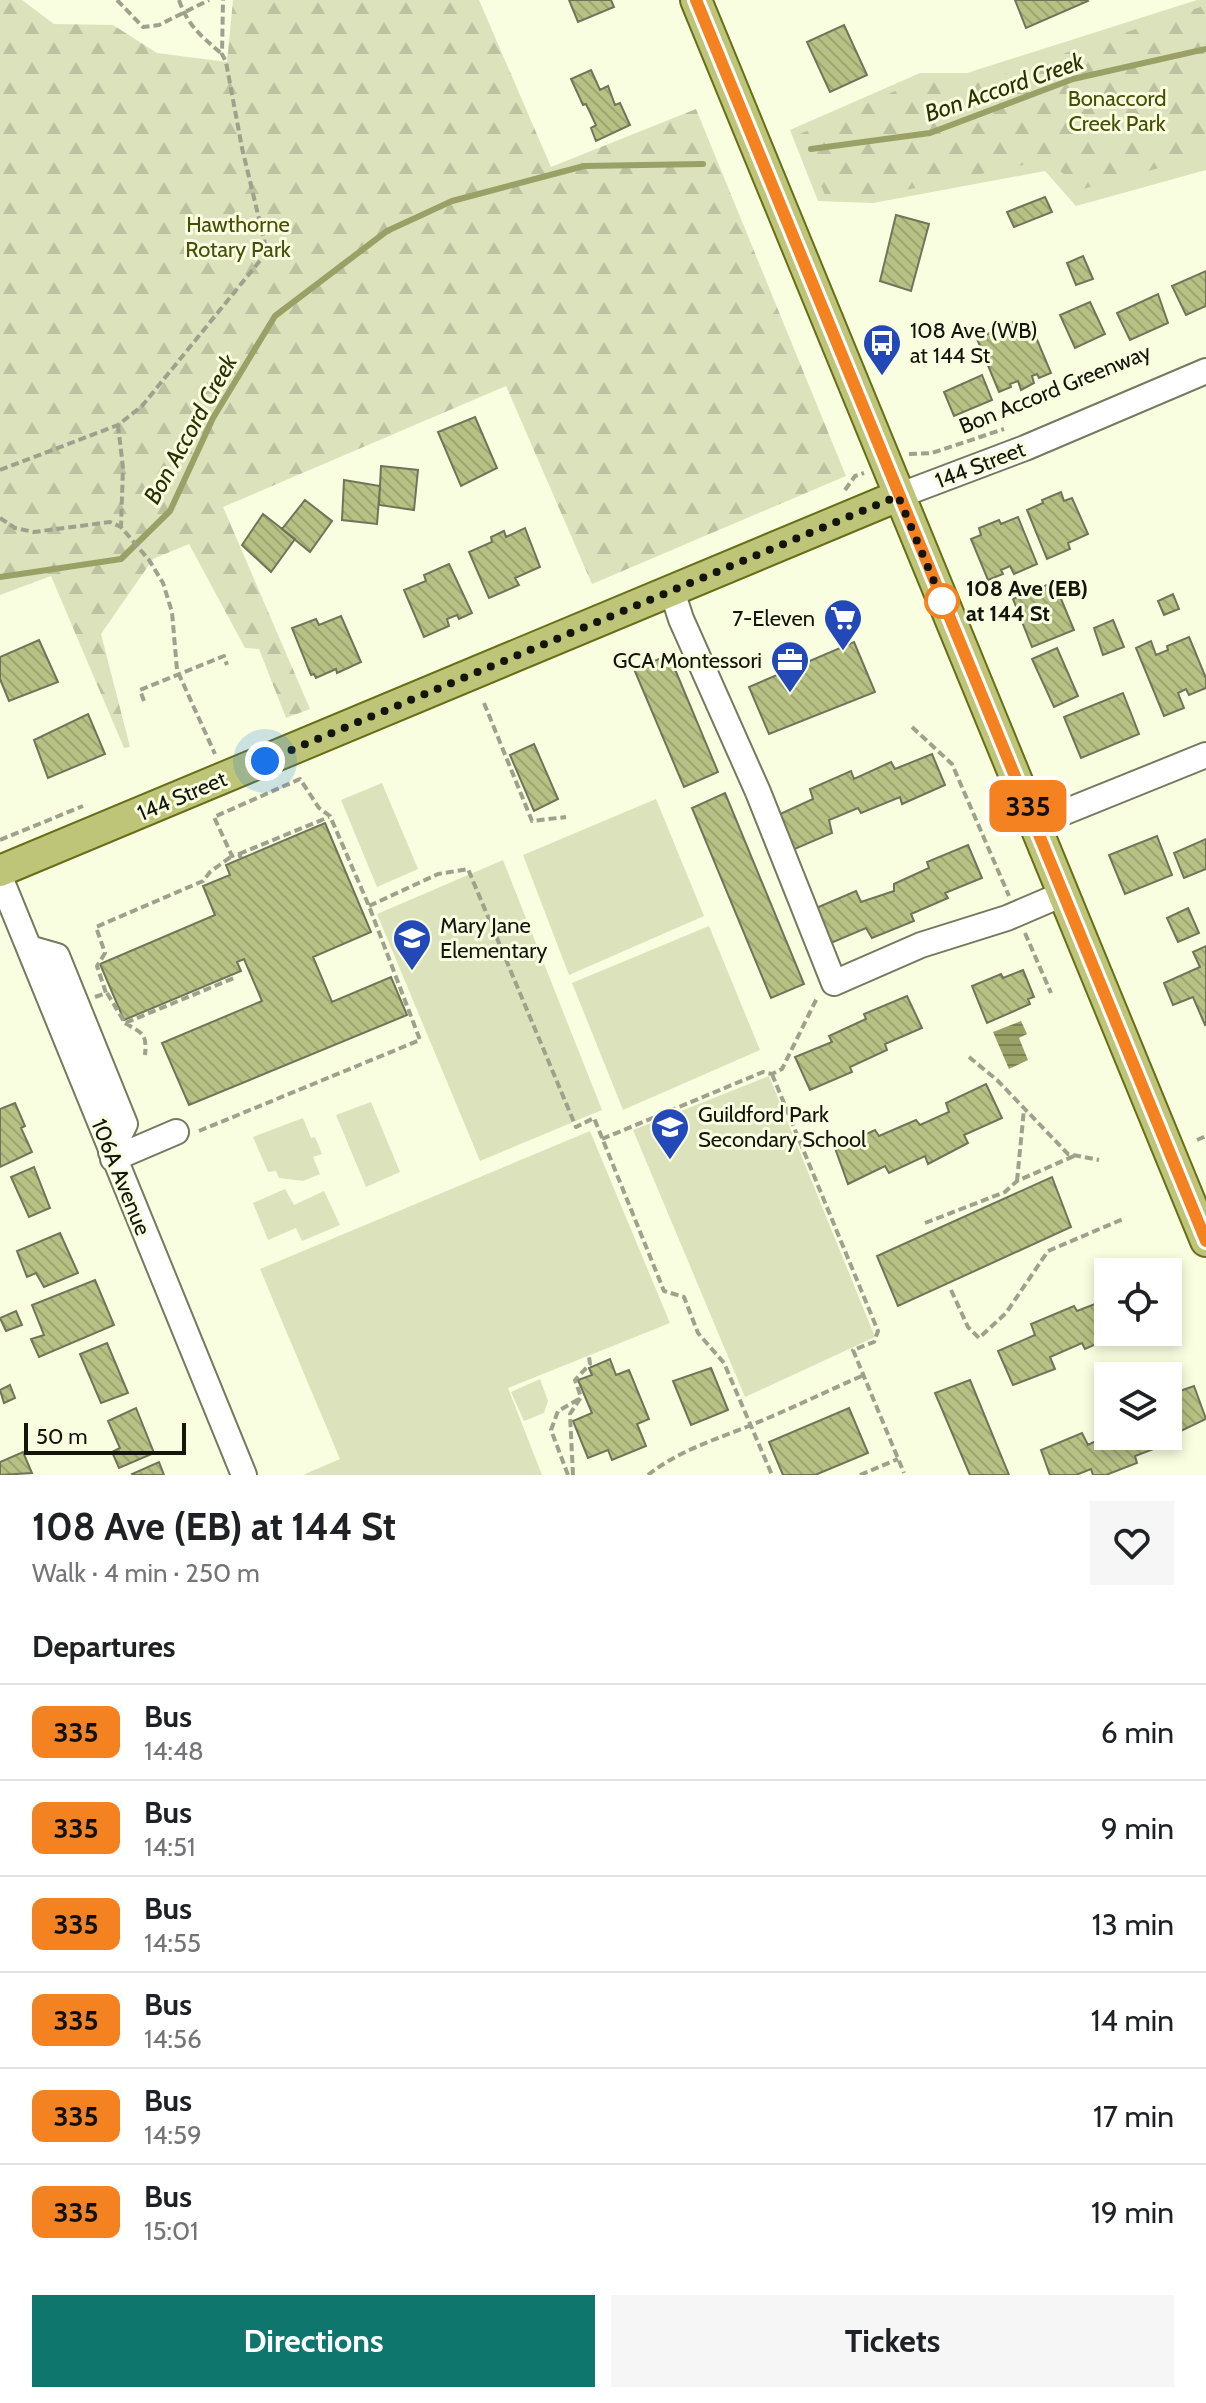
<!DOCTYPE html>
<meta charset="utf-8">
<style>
body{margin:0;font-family:Cabin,sans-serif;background:#f6f6f6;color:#202124;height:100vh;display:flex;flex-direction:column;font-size:30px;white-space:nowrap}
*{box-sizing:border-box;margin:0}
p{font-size:26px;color:#757577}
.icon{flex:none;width:44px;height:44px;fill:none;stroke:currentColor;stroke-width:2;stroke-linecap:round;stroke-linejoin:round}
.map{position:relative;height:1475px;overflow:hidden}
.drawer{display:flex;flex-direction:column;background:#fff;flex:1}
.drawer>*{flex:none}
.badge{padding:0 16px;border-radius:12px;font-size:28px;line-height:52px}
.controls{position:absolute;left:1094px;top:1258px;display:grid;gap:16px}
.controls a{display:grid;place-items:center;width:88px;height:88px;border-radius:0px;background:#fff;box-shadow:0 4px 12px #0003;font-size:40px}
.scale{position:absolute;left:24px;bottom:20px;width:162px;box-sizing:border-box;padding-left:8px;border:4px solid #14150b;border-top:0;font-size:22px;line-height:28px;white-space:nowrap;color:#14150b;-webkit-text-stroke:6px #f9fee0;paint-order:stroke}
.you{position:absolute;width:40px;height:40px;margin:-20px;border:6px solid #fff;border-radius:50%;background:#1a73e8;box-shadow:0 0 0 12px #1a73e833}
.map>.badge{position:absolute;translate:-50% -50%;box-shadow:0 0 0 4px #fff}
h2{padding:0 32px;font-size:30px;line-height:72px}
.round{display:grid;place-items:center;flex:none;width:84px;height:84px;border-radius:0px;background:#f6f6f6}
.summary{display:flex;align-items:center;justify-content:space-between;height:136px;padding:0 32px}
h1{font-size:38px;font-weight:700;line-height:60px}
.action{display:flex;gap:16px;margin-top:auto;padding:16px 32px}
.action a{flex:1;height:92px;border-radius:0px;background:#0f766e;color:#fff;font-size:32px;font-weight:700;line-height:92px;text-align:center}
.action a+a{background:#f6f6f6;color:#202124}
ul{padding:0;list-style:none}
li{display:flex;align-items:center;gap:24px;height:96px;padding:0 32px;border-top:2px solid #e0e0e0}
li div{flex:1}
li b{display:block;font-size:30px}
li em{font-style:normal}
li .badge{min-width:88px;font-weight:700;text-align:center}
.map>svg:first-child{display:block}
.green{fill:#dce2bc}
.forest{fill:url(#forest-firs)}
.water{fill:url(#water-rules)}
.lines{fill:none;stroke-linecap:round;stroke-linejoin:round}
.stream{stroke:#99a166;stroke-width:6}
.building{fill:url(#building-back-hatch);stroke:#70745a;stroke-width:2}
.minor-casing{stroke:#75795f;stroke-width:28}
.major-casing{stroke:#676e17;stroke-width:34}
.path{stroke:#9ea28c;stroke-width:4;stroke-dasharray:8 4;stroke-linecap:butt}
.minor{stroke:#fff;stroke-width:24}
.major{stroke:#bec578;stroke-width:30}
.line-casing{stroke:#fff;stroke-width:18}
.line{stroke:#f58220;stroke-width:12}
.walk{stroke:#14150b;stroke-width:8;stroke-dasharray:0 14.4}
.stop-dot{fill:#fff;stroke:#f58220;stroke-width:4}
.labels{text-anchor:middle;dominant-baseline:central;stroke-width:6;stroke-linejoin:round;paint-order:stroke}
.park-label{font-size:22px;fill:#484e05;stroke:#f9fee0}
.poi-label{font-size:22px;fill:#14150b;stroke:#f9fee0;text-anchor:start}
.street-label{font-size:22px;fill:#14150b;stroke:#f9fee0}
.stop-label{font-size:22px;font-weight:bold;fill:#14150b;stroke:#f9fee0;text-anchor:start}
.water-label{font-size:24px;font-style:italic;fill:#2c3000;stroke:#f9fee0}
</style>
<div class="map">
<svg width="1206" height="1475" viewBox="0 0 1206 1475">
<defs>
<pattern id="forest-firs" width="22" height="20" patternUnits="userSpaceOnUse" patternTransform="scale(2)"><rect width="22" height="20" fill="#dce2bc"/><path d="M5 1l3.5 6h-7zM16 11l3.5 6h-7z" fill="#bcc1a0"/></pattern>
<pattern id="water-rules" width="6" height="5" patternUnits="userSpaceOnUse" patternTransform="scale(2)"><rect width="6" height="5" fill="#99a166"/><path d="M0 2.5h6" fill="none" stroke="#7c8252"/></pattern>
<pattern id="building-back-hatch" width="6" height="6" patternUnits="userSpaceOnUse" patternTransform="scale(2)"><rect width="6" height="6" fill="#b8c184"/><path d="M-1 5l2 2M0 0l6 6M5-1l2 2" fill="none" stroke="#9da571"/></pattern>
</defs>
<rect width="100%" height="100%" fill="#f9fee0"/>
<path class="green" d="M1197,0H1206V170L1076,206L1045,171L873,203L818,201L790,130L920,73H967Z
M382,783L418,869L377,887L341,800Z
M656,799L704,916L569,975L523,855Z
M503,860L602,1110L480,1161L377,914Z
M709,926L760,1050L623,1110L572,983Z
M769,1076L875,1337L745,1397L633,1130Z
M371,1102L400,1172L366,1187L336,1115Z
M303,1118L311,1138L315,1137L322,1154L313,1157L320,1174L303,1181L279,1178L276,1171L268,1172L253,1137Z
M590,1131L670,1323L508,1388L542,1475H303L340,1459L260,1269Z
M285,1189L294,1205L324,1191L340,1225L302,1241L296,1228L268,1240L253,1203Z
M540,1379L548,1401L544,1413L524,1421L511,1392Z"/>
<path class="forest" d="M0,0H22L54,24L113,25L157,53L227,62L233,0H479L551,167L696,109L846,476L592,584L506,386L223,507L310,709L286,718L259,649L245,648L189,544L153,559L101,634L130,747L124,748L51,576L0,595Z
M1206,5V155L1083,189L1046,160L878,196L825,195L800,134L919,80H987Z"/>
<path class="water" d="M1021,1021L1027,1034L1019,1038L1028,1060L1009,1069L993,1032Z"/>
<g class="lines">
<path class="stream" d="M811,149L930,133L1073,79L1206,49
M0,577L121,559L170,511L213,418L275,316L387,231L452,201L584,166L703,164"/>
</g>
<path class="building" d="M569,0H611L614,7L578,22Z
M1015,0H1087L1088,1L1026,28Z
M844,25L867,75L830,92L807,42Z
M591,70L600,90L608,86L615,105L620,103L630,125L596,141L591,128L596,125L586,104L583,105L571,79Z
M1045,197L1052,212L1014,227L1007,212Z
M896,215L929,224L911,291L880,281Z
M1083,256L1093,279L1076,285L1067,263Z
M1206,271V306L1186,315L1172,286Z
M1158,294L1168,323L1130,340L1117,313Z
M1090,302L1105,334L1075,348L1060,315Z
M1013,322L1016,328L1030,323L1051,373L1039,378L1037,374L1032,376L1034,383L1021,390L1018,381L1010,384L1011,387L999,392L977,339Z
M982,375L992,400L954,416L944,392Z
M475,417L497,468L461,486L438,432Z
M381,466L418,470L414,510L379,505Z
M344,480L380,486L377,524L342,520Z
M1061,492L1064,501L1072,498L1088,534L1068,543L1070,549L1047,559L1027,510L1043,503L1042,500Z
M305,500L332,521L310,552L282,529Z
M263,514L295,539L271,572L242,545Z
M1018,517L1037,564L1014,574L1010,566L1001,570L1003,574L988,580L971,539L981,535L979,528L999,520L1001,524Z
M525,528L540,567L515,578L519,585L489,598L469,552L492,542L491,537L504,531L506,537Z
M449,564L472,613L459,619L457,615L447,619L449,626L424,637L404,590L426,581L424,575Z
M1054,582L1074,630L1032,647L1013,599Z
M1173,594L1179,609L1164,615L1158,601Z
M341,616L361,662L337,673L336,669L316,678L314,674L311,675L292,628L316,619L319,625Z
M1113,620L1124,647L1103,655L1094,628Z
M1189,637L1206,678V688L1189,695L1186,689L1178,693L1184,708L1164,716L1136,648L1151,641L1156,655L1168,650L1167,646Z
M39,640L58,682L9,701L0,679V657Z
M854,642L875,692L769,734L749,687Z
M1057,648L1078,696L1054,707L1032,659Z
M669,655L718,772L684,787L634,669Z
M1123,693L1139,734L1081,758L1064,717Z
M88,714L105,754L48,778L34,740Z
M534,744L558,799L534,811L510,755Z
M932,754L945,785L902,804L900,797L861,813L858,808L829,820L832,833L790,851L778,815L813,799L810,789L851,771L854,779L891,762L895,769Z
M725,793L804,984L771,998L692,808Z
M325,823L371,932L313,957L332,1002L391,977L407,1015L189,1105L162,1043L262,1001L244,959L237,962L241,971L124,1020L100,964L215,915L203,886L230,875L226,865Z
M1157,836L1172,875L1125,894L1109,855Z
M1206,839V869L1184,878L1174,853Z
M968,845L982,878L945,893L948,898L911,914L914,921L872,938L866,928L831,943L816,908L856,891L861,902L894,891V884L929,868L927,862Z
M1188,908L1199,933L1178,942L1167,918Z
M1206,946V1024L1205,1025L1193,997L1173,1005L1164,983L1200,967L1193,952Z
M1023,970L1034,997L1028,999L1030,1004L987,1023L972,986L1001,974L1003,978Z
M907,996L922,1028L885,1044L887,1050L850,1067L852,1072L810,1090L795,1057L832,1042L829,1036L866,1019L864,1014Z
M986,1084L1002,1118L964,1135L968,1143L928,1164L925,1156L889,1173L885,1166L848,1184L835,1148L875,1130L879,1136L916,1120L920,1125L949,1112L946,1103Z
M15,1103L25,1126L21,1128L32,1152L0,1167V1109Z
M34,1167L50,1208L29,1217L11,1177Z
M1052,1177L1071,1227L898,1306L877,1256Z
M60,1233L78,1273L44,1287L36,1273L27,1277L17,1251Z
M95,1280L114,1325L39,1357L31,1339L44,1335L32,1305Z
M1108,1299V1332H1143L1124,1340L1121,1333L1085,1349L1082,1343L1050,1357L1055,1369L1013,1385L998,1351L1035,1335L1031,1324L1074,1306L1077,1311Z
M16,1311L22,1325L6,1331L0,1318Z
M107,1343L128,1393L101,1403L80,1354Z
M610,1359L616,1375L629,1370L649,1419L637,1424L646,1446L612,1460L608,1450L588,1458L573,1421L592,1413L578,1380L592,1375L589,1368Z
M711,1368L728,1410L691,1425L673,1381Z
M970,1380L1009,1475H970L935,1393Z
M10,1385L15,1398L4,1403L0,1390Z
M1194,1386L1206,1419L1170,1436L1172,1442L1135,1456L1137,1463L1106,1475H1093L1091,1469L1076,1475H1050L1041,1450L1082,1433L1088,1445L1108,1435L1168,1436V1395Z
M136,1408L154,1453L119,1468L112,1452L120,1448L108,1421Z
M849,1408L868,1453L815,1475H783L769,1442Z
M23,1452L32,1473L0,1475V1462Z
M159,1462L164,1475H133L132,1474Z"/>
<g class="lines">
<defs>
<path id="minor" d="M898,496L1025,448L1206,371
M672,591L681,619L758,792L834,983L921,945L1007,918L1063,894
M1035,824L1206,755
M0,877L244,1475
M29,948L57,956L125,1124L111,1152
M113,1159L176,1132"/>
<path id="major" d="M696,0L1206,1241
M0,871L898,496"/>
</defs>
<use href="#minor" class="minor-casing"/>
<use href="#major" class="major-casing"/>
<path class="path" d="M117,0L143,27L159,25L209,0
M179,0C188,26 201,36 222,54
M118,425L123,468L121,526
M909,454L932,453L1004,429
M0,470L118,425L142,406L267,252L242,148L226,62L222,54L223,0
M845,490L855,476L864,473
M0,518L15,528L34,532L110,522L121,527L149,560L163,583L172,612L177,670L215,754
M144,701L140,690L224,656L227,665
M484,703L532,821L566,817
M912,727L952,764L1009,896
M0,840L83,806
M239,854L329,817
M369,906L438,874L468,869L576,1127L594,1118L664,1291L684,1297L698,1333L724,1363L772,1475
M1025,933L1051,993
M107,993L125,1023L234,978
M95,997L106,993L97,966L105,953L96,927L203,881L210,872L232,856
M125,1023C143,1034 147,1033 145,1055
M969,1057L997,1080L1068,1154L1099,1160
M772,1074L878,1331L874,1342L853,1350L904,1473
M199,1131L420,1040L369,906L330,816L319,808L300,779L214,817L232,856L239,854L241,858
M602,1139L763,1072L772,1074L782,1069L817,998
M1197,1140L1206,1136
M1017,1181L1024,1109
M925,1223L1005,1192L1017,1181L1074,1156
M951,1290L968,1327L979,1338L1006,1313L1048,1251L1123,1219
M568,1475L551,1430L558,1411L579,1399
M573,1475L570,1414L581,1397L575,1380L590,1364L589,1357
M648,1475C678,1451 714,1440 749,1426C788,1410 825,1392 864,1375
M860,1475L898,1459"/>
<use href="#minor" class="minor"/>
<use href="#major" class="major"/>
</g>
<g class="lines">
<defs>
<path id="line" d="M696,0L1206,1241"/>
</defs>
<use href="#line" class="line-casing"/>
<use href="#line" class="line"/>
<path class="walk" d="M265,761L898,496L944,605L942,601"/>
</g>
<defs>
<symbol id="bus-pin" viewBox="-11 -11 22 30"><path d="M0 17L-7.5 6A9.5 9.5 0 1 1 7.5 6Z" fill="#2249b7" stroke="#f9fee0"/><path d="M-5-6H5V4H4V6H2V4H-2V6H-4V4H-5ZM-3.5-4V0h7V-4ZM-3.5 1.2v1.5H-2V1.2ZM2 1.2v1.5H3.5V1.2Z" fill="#fff"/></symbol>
<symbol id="supermarket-pin" viewBox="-11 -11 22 30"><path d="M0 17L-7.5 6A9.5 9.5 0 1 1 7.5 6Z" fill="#2249b7" stroke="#f9fee0"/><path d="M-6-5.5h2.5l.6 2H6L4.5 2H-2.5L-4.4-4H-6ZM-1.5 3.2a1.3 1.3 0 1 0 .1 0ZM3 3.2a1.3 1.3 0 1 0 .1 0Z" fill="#fff"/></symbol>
<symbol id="office-pin" viewBox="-11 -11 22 30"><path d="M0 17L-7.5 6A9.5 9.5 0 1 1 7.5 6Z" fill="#2249b7" stroke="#f9fee0"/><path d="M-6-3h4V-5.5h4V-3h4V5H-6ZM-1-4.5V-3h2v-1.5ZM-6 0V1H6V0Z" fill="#fff"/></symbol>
<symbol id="school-pin" viewBox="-11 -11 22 30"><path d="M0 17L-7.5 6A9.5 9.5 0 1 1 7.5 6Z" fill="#2249b7" stroke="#f9fee0"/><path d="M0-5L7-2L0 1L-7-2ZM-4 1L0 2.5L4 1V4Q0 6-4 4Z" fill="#fff"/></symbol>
</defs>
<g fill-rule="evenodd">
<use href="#bus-pin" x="860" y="321" width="44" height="60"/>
<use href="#supermarket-pin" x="821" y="596" width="44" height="60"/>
<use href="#office-pin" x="768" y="638" width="44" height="60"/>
<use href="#school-pin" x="390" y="916" width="44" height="60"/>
<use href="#school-pin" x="648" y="1105" width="44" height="60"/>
</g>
<circle class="stop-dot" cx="942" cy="601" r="16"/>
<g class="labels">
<g class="park-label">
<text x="1117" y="98">Bonaccord<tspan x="1117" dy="25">Creek Park</tspan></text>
<text x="238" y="224">Hawthorne<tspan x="238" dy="25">Rotary Park</tspan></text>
</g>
<g class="poi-label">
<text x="910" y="330">108 Ave (WB)<tspan x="910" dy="25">at 144 St</tspan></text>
<text x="815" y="618" text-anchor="end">7-Eleven</text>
<text x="762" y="660" text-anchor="end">GCA Montessori</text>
<text x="440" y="925">Mary Jane<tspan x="440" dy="25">Elementary</tspan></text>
<text x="698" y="1114">Guildford Park<tspan x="698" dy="25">Secondary School</tspan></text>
</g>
<g class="street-label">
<text transform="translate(1055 389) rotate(-22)">Bon Accord Greenway</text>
<text transform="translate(980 465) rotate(-21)">144 Street</text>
<text transform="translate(182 796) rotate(-23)">144 Street</text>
<text transform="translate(121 1177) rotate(68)">106A Avenue</text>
</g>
<g class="stop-label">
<text x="966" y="588">108 Ave (EB)<tspan x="966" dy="25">at 144 St</tspan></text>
</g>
<g class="water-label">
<text transform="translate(1004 87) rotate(-19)">Bon Accord Creek</text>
<text transform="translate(190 429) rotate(-61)">Bon Accord Creek</text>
</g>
</g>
</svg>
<div class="controls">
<a><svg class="icon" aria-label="locate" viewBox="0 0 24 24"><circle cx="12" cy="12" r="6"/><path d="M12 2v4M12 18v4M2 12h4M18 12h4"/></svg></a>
<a><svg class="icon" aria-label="layers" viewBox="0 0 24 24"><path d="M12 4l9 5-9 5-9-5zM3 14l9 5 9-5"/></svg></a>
</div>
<div class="scale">50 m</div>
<div class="you" style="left:265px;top:761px"></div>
<b class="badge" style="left:1028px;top:806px;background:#f58220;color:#111">335</b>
</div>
<section class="drawer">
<div class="summary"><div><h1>108 Ave (EB) at 144 St</h1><p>Walk · 4 min · 250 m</p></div><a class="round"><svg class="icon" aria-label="heart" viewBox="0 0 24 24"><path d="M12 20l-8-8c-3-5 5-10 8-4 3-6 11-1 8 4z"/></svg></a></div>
<h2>Departures</h2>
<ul>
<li><span class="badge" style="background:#f58220;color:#111">335</span><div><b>Bus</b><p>14:48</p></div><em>6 min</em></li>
<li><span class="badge" style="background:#f58220;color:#111">335</span><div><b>Bus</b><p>14:51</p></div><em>9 min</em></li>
<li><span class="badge" style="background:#f58220;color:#111">335</span><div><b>Bus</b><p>14:55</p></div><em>13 min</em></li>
<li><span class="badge" style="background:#f58220;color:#111">335</span><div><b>Bus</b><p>14:56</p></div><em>14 min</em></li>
<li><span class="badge" style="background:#f58220;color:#111">335</span><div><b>Bus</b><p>14:59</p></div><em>17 min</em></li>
<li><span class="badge" style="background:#f58220;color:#111">335</span><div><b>Bus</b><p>15:01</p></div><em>19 min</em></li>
</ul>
<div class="action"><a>Directions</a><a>Tickets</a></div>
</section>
